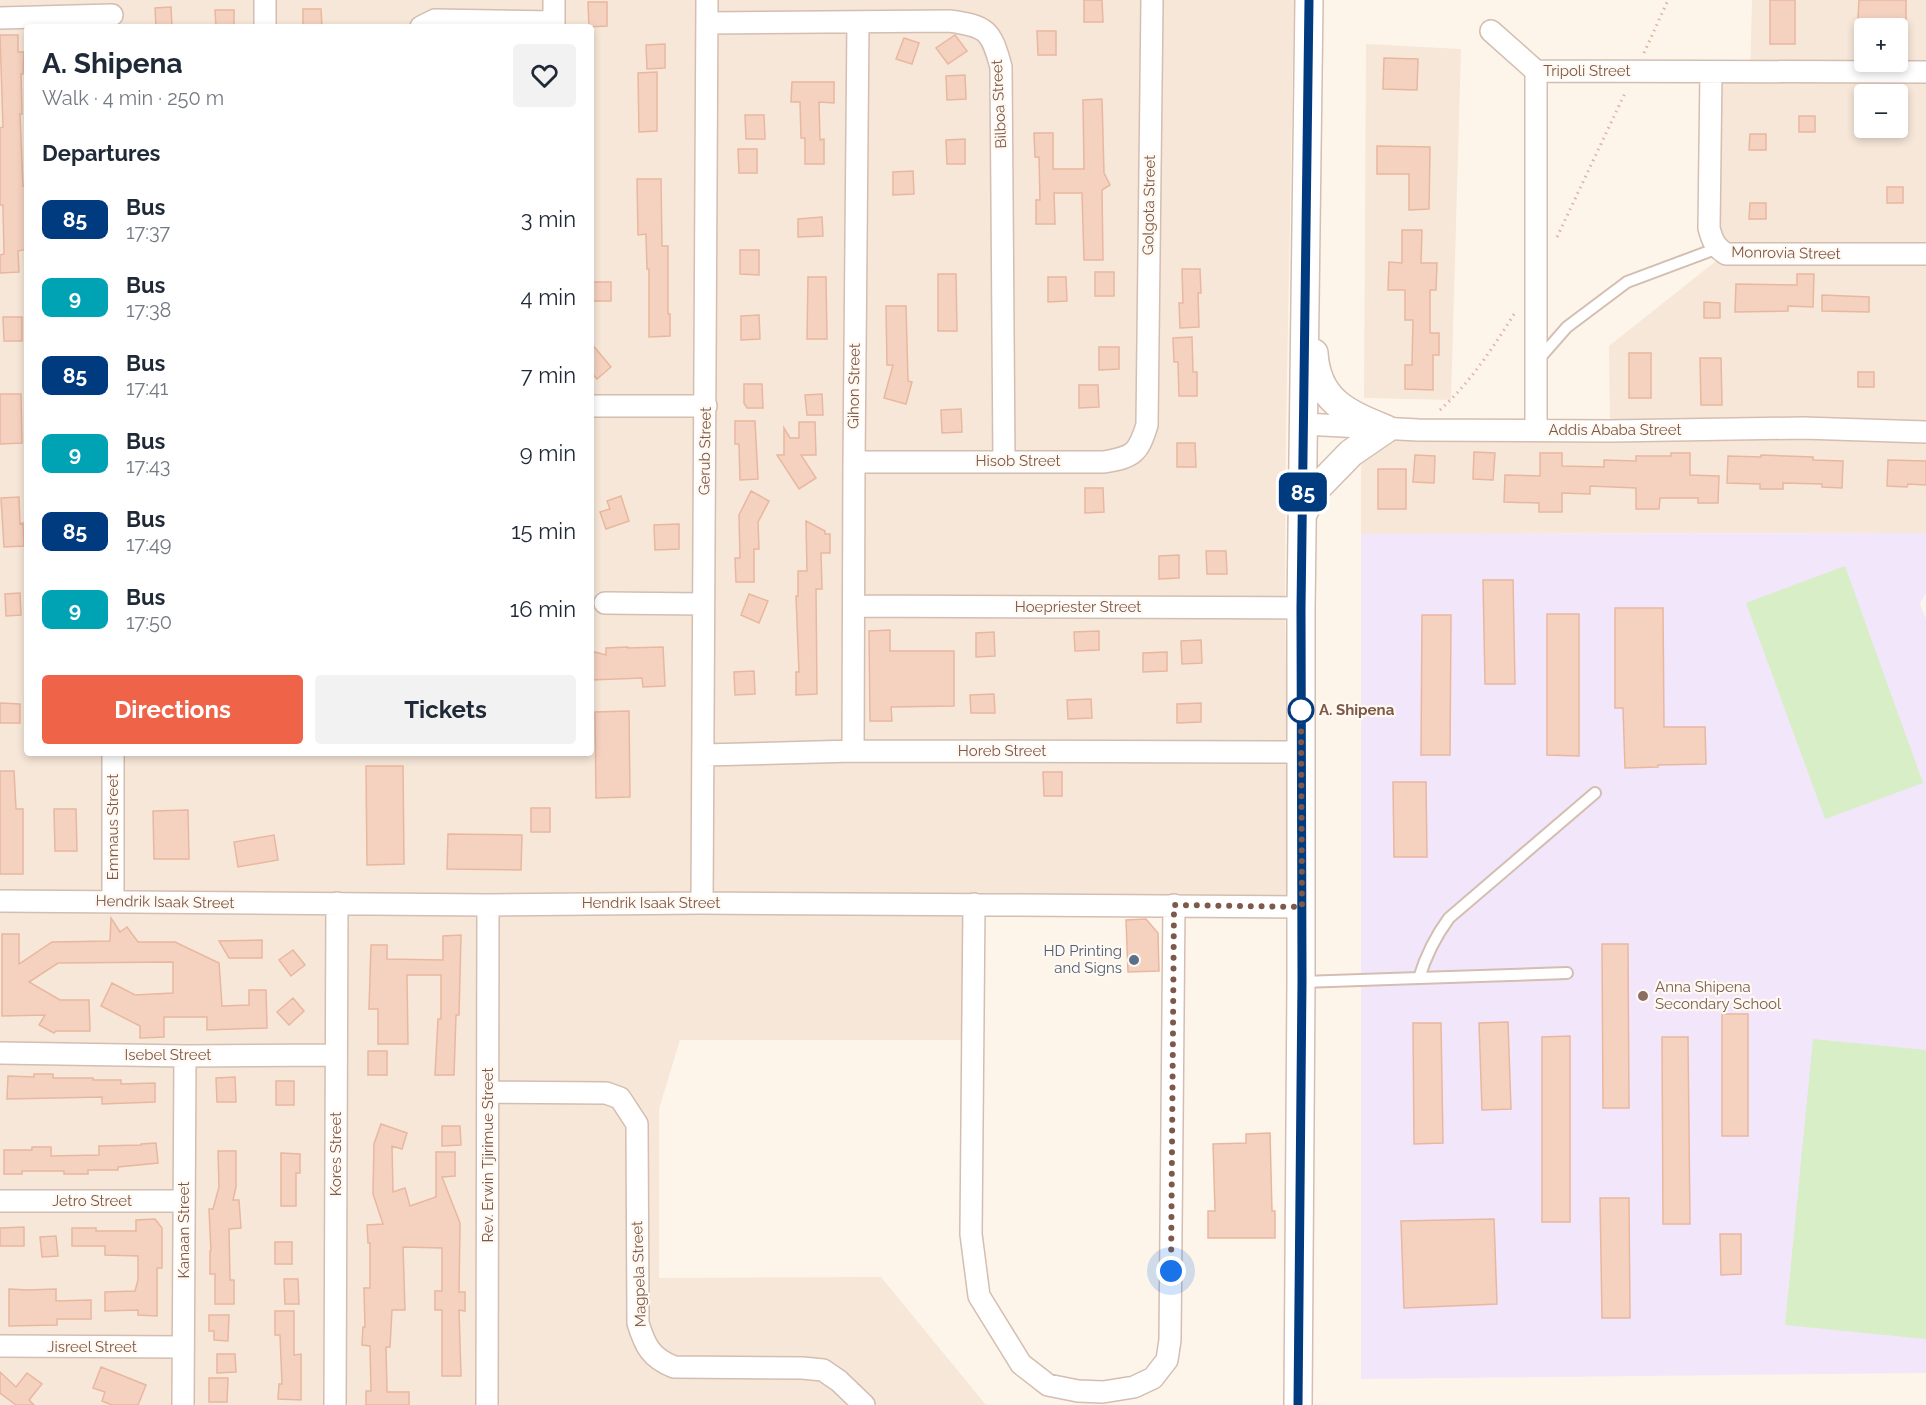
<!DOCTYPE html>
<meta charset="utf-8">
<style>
body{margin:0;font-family:Raleway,sans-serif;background:#f2f2f3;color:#1f2937;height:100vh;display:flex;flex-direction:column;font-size:22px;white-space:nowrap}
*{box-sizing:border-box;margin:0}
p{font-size:20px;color:#747a83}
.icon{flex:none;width:33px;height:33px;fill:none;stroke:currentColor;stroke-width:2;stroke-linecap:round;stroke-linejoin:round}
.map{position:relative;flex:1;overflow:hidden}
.side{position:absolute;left:24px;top:24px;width:570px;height:732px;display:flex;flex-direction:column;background:#fff;border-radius:6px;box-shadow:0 3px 9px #0003}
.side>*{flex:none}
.badge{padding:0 12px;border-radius:9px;font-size:21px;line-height:39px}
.buttons{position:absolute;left:1854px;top:18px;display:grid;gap:12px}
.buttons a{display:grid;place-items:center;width:54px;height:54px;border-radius:6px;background:#fff;box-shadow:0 3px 9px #0003;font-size:30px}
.you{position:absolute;width:30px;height:30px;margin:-15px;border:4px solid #fff;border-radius:50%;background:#1a73e8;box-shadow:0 0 0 9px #1a73e833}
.map>.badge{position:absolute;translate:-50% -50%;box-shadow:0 0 0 3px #fff}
h2{padding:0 18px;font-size:22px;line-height:54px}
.round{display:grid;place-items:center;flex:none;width:63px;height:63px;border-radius:6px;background:#f2f2f3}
.head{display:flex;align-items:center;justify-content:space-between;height:102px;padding:0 18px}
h1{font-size:28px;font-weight:700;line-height:45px}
.button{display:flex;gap:12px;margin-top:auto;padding:12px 18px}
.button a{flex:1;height:69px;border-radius:6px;background:#ef6448;color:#fff;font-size:24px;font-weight:700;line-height:69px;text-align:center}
.button a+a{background:#f2f2f3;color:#1f2937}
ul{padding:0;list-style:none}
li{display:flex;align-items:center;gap:18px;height:78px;padding:0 18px}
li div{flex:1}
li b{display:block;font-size:22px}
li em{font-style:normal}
li .badge{min-width:66px;font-weight:700;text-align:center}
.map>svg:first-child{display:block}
.residential{fill:#f6e7d8;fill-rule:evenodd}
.education{fill:#f2e6fb}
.green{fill:#d8eec6}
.building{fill:#f5d2c0;stroke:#e9b79f;stroke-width:1.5}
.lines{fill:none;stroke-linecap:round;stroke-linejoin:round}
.service-casing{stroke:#d4beb1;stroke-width:14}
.minor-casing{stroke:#d4beb1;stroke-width:24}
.tertiary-casing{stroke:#d4beb1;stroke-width:30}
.path{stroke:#dcb5a2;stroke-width:3;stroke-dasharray:1.5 4.5;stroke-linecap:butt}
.service{stroke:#fff;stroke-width:10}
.minor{stroke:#fff;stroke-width:21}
.tertiary{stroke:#fff;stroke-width:27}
.line-casing{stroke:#fff;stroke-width:14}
.line{stroke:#003b80;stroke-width:9}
.walk{stroke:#7c594a;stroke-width:6;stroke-dasharray:0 10.8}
.stop-dot{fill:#fff;stroke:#003b80;stroke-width:3}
.service-dot{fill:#5c6f8a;stroke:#fff9f2;stroke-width:2}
.education-dot{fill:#8d6e63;stroke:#fff9f2;stroke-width:2}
.labels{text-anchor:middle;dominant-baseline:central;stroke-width:4.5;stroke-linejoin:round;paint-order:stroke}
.street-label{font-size:15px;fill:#7c594a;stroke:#fff9f2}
.stop-label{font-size:15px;font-weight:bold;fill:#7c594a;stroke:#fff9f2;text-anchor:start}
.service-label{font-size:15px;fill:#4e5e75;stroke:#fff9f2;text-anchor:end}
.education-label{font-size:15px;fill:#785e54;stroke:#fff9f2;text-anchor:start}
</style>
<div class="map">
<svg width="1926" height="1405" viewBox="0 0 1926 1405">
<rect width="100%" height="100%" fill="#fef5ea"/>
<path class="residential" d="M0,0H1294L1286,434L1285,608L1290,907L974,904L973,1040H680L659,1109V1278L881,1277L986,1405H0ZM27,27H591V753H27Z
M1752,0H1926V533L1361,534V445L1386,429L1610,431L1609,346L1716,261L1719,75L1750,77ZM1864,28H1898V62H1864ZM1864,94H1898V128H1864Z
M1366,44L1461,49L1451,400L1364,398Z"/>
<path class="education" d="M1926,533V593L1920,604L1926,619V1373L1361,1379V534Z"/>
<path class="green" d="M1845,566L1923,783L1825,819L1746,603Z
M1813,1039L1926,1050V1339L1785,1325Z"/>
<path class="building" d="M1084,0H1102L1103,22H1084Z
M1770,0H1795V44H1770Z
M1859,0H1906V21L1858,19Z
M588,2H607V26L589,27Z
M171,7L172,27H156L155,8Z
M303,9H321L322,27H303Z
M215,10H234V27H216Z
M1037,31H1056V55H1038Z
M0,35H18V52H24L23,74H21L22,114H20L23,186L27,185V249L18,251L19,272L0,273V255L4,254L3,205H0V128L3,127Z
M955,35L967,51L948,64L936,48Z
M904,38L919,43L912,64L896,59Z
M665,44V68L647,69L646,45Z
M1384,58L1418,59L1417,90L1383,89Z
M657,72V131L639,132L638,73Z
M965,75L966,99L947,100L946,76Z
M792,82H834V103L819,102L820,140L824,139V164H805V138H801L800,102H791Z
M1102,99L1104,173L1110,185L1102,190L1103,260H1084L1082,193H1054L1055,224H1036V200H1040L1039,157H1035L1034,133H1053V169H1084L1083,100Z
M745,115H764L765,139H746Z
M1799,116H1815V132H1799Z
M1750,134H1766V150H1749Z
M965,139V164H947L946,140Z
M1377,146L1430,147L1429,209L1409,210V174H1377Z
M738,149H757V173H739Z
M913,171L914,194L893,195V172Z
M637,179H661L662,246H668V314H670V336L649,337V269H647L646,234L638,235Z
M1887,187H1903V203H1887Z
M1750,203H1766V219H1749Z
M822,217L823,236L798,237V219Z
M1402,230H1422L1421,263H1437L1436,290H1430V333H1439V355H1433V390L1405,389V365H1412L1413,320H1405V290H1388L1389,262L1402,263Z
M740,250H759V275L740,274Z
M1182,269H1200L1201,293H1198L1199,327L1180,328L1179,303H1183Z
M1095,272H1114V296H1095Z
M938,274H956L957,331H938Z
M1797,274H1814L1813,307L1788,306V311L1735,312L1736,284L1797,285Z
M808,277H826L827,339H807Z
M1048,277H1066L1067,301L1048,302Z
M591,282H611V301H591Z
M1822,295L1869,297V312L1822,311Z
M1704,302L1720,303V318H1704Z
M886,306H906L908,381L912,382L906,404L884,398L893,365H887Z
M759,315L760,339L741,340V316Z
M3,317H22V341H4Z
M1192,337L1193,372H1197V396H1179L1178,362H1174L1173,338Z
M591,343L611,367L597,379L591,372Z
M1099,347H1119V369L1099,370Z
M1629,353H1651V398H1629Z
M1700,358H1721L1722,405H1701Z
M1858,372H1874V387H1858Z
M744,384H762L763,408H747L744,403Z
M1079,385H1098L1099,407L1079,408Z
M0,394H21L22,443L0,444Z
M822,394L823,415H807L805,395Z
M961,409L962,432L942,433L941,410Z
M735,421H755L758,479L740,480L739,444H735Z
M799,422H815L816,455H801L816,478L799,489L777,455H784V428L790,438H799Z
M1177,443H1195L1196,467H1177Z
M1474,452L1495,453L1493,480L1473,479Z
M1540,453H1562V466L1604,467V460L1636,461V456H1671V453H1690V475L1719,476L1718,503H1698V498H1660L1659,509H1636V488L1590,486V494L1562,493V512H1539V503L1504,502L1505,475L1540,476Z
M1415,455L1435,456L1434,483L1413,482Z
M1761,455L1813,457V460L1843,461L1842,488L1822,487V484L1783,483V489H1760V484L1727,483L1728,456L1761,457Z
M1888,460L1926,461V485L1908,484L1907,487L1887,486Z
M1378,469H1406V509H1378Z
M1085,488H1103L1104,512L1085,513Z
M751,491L769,501L758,522L759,549H754V582H736L735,558H740L739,515Z
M621,496L629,521L606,529L600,512L610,509L607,501Z
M19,497L20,524L23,523L24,546L4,547L1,498Z
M806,521L825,531V534H830V553H821L822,589H816L817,694L796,695V672H799L796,596H798V571H807Z
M679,524V549L655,550L654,525Z
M1206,551H1226L1227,574H1207Z
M1179,555V578L1159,579V556Z
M1483,580H1513L1515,684H1485Z
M20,593L21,615L6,616L5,594Z
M749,594L768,601L759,623L741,615Z
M1615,608H1663L1664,727H1705L1706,764L1658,765V767L1625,768L1623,708H1615Z
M1547,614H1579V756L1547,755Z
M1422,615H1451L1450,755H1421Z
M890,630V651H954V706L891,707L892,721H870L869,631Z
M1099,631V650L1075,651L1074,632Z
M994,632L995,656L976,657V633Z
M1201,640L1202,663L1182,664L1181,641Z
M628,647V648L663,647L665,686L643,687L642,678L591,680V651L606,655V648Z
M1167,652V671L1143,672V653Z
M754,671L755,694L735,695L734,672Z
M994,694L995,713H971L970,695Z
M1091,699L1092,718L1068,719L1067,700Z
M0,703L20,704V723H0Z
M1201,703V722L1177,723V704Z
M629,711L630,797L596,798L595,712Z
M366,766H403L404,864L367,865Z
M0,771H14L16,809H23V874H0Z
M1043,772H1062V796H1044Z
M1393,782H1426L1427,857H1394Z
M531,808H550V832H531Z
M54,809H76L77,851H55Z
M188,810L189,859H154L153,811Z
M448,834L522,835L521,870L447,869Z
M274,835L278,860L238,867L234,842Z
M111,918L120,932L127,927L138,942H175L219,963L222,1006L249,1005V990H266L267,1028L207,1030V1017H164V1037L140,1038V1026L101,1006L112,983L135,995L173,993V962L58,963L29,982L60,1000H89L90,1031H56L54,1033L39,1025L45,1015L2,1016V934H19V964L52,942L110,941Z
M1146,919L1158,933L1159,971L1128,972L1126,920Z
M461,935L459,1015H456L454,1075H435L438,1019H441V975H407L408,1044H378V1009H369L371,945H387V959L443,960V936Z
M262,940V958H229L219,941Z
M1602,944H1628L1629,1108H1603Z
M293,950L305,965L291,976L279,960Z
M293,998L304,1011L289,1025L277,1012Z
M1722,1014H1748V1136H1722Z
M1508,1022L1511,1109L1482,1110L1479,1023Z
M1413,1023H1441L1443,1143L1414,1144Z
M1570,1036V1222H1542V1037Z
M1662,1037H1688L1690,1224H1663Z
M368,1051H387V1075H368Z
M34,1074H53V1078H93V1080H121V1084L155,1083V1102L102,1104V1097L7,1099L8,1076L34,1077Z
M235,1077L236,1102H217L216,1078Z
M276,1081H294V1105H276Z
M381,1124L407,1133L402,1149L392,1146L393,1192L405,1188L410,1206L436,1197V1152H455V1176L442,1177L460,1223L459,1292H465V1311L459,1310L461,1376H442V1310H435V1291H442V1248L403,1247L405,1310H392L390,1347H386L387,1392H409V1405H366V1391H371L370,1346L362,1345L363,1327H365L364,1288H370V1243H368L367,1225L383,1224L373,1194L374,1144Z
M442,1126H460L461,1145L442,1146Z
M1270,1133L1272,1211H1275V1238H1208V1211H1215L1213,1144L1246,1143V1134Z
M156,1143L158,1163L118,1167V1170H88V1174H64V1171H22V1174H4V1150H32V1147H51V1156L99,1155V1146L141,1145V1144Z
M218,1151H236V1187L233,1200H239L241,1228L229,1229L230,1280H234V1304H215V1274H210V1251H211L209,1209H213L219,1187Z
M281,1153L300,1154V1173H296V1206H281Z
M1600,1198H1629L1630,1318H1602Z
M155,1219L162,1228V1268H157V1316L138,1315V1310L105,1311V1292L135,1291L138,1280V1256L105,1255V1246H72V1228H96V1231H136V1220Z
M1494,1219L1497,1304L1404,1308L1401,1221Z
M24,1227V1246H0V1228Z
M1720,1234H1741V1274L1721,1275Z
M56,1236L58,1256L42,1257L40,1237Z
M275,1242H292V1264H275Z
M284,1279H298L299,1304H285Z
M9,1289L28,1290L56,1289V1301L91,1300V1319H57V1325L9,1326Z
M275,1311H294V1355L301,1354V1400L278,1399L279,1384H282L280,1335H275Z
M209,1315H229L228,1341L214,1340V1331H209Z
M217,1354H235L236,1372L217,1373Z
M101,1367L146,1385L138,1405H112L102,1401L105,1392L93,1388Z
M0,1372L16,1387L27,1373L42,1384L29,1400L34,1405H16L0,1393Z
M209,1378H228L227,1402H209Z"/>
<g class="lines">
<defs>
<path id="service" d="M1538,360L1567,327L1627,282L1718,248
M1419,978L1567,973
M1302,982L1419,978C1426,955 1435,937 1449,918L1595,793"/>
<path id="minor" d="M0,18L112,15
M707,23L949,21C987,26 991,30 1001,67L1004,461
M265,27V0
M421,27L435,20L554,22
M554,27V0
M1491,31L1536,71
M1711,72L1709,228C1712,240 1715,247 1726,254H1926
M591,406H706
M1304,424L1418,430L1610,431L1803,428L1926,432
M1536,430V71L1926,72
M854,462H1104C1133,457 1138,454 1147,425L1152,0
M605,603L703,604
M854,606L1301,608
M853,751L854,462L858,22
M704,755L853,751L1301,752
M0,901L488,905L702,903L1302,907
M113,901V753
M702,903L707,0
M974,904L971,1234L979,1296L1021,1364L1048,1385L1078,1391L1103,1392L1134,1387L1153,1378L1167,1360L1170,1340L1174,905
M0,1053L185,1056L336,1055
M489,1092L606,1093L620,1098L637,1124L638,1323C645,1346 651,1358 674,1367L802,1368L823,1370L839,1381L864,1405
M0,1201H184
M0,1346L183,1347
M183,1405L185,1056
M335,1405L337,903
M487,1405L488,905"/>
<path id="tertiary" d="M1314,353C1317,401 1347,413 1386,429
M1304,512L1314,491L1351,453L1386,429
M1298,1405L1301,982V608L1309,0"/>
</defs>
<use href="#service" class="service-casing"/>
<use href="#minor" class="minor-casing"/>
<use href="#tertiary" class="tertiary-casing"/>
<path class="path" d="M1644,53L1668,0
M1557,237L1626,91
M1440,410C1471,382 1494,346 1516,311"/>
<use href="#service" class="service"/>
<use href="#minor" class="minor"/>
<use href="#tertiary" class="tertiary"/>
</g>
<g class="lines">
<defs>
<path id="line" d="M1298,1405L1302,981L1301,608L1309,0"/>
</defs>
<use href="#line" class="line-casing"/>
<use href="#line" class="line"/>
<path class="walk" d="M1171,1271L1174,905L1302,907L1301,710"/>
</g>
<circle class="stop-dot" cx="1301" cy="710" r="12"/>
<circle class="service-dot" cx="1134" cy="960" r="6"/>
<circle class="education-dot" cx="1643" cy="996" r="6"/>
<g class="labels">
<g class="street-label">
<text x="1587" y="71">Tripoli Street</text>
<text transform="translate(999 104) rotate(-93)">Bilboa Street</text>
<text transform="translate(1149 205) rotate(-89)">Golgota Street</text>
<text transform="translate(1786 253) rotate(1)">Monrovia Street</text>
<text transform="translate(854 386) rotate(-89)">Gihon Street</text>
<text x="1615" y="430">Addis Ababa Street</text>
<text transform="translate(705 451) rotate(-89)">Gerub Street</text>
<text x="1018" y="461">Hisob Street</text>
<text x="1078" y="607">Hoepriester Street</text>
<text x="1002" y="751">Horeb Street</text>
<text transform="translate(113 827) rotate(-90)">Emmaus Street</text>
<text transform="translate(165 902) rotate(1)">Hendrik Isaak Street</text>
<text x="651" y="903">Hendrik Isaak Street</text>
<text x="168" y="1055">Isebel Street</text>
<text transform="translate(336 1154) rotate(-90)">Kores Street</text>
<text transform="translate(488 1155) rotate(-90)">Rev. Erwin Tjirimue Street</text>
<text x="92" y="1201">Jetro Street</text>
<text transform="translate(184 1230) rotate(-90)">Kanaan Street</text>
<text transform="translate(639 1274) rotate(-92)">Magpela Street</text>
<text x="92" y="1347">Jisreel Street</text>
</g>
<g class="stop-label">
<text x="1319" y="710">A. Shipena</text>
</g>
<g class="service-label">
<text x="1122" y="951">HD Printing<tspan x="1122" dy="17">and Signs</tspan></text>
</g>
<g class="education-label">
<text x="1655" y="987">Anna Shipena<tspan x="1655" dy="17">Secondary School</tspan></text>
</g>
</g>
</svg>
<div class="buttons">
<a>+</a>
<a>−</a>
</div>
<div class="you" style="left:1171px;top:1271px"></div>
<b class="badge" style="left:1303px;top:492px;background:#003b80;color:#fff">85</b>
<section class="side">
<div class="head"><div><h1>A. Shipena</h1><p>Walk · 4 min · 250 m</p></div><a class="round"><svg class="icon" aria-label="heart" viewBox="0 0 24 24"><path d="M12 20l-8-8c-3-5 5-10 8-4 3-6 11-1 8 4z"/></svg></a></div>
<h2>Departures</h2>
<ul>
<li><span class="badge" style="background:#003b80;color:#fff">85</span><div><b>Bus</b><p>17:37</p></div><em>3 min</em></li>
<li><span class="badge" style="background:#00a3b4;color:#fff">9</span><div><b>Bus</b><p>17:38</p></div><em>4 min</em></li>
<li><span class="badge" style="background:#003b80;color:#fff">85</span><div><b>Bus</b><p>17:41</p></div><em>7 min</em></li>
<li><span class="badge" style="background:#00a3b4;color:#fff">9</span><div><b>Bus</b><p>17:43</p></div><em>9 min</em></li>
<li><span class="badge" style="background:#003b80;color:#fff">85</span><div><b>Bus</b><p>17:49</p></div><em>15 min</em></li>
<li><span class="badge" style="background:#00a3b4;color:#fff">9</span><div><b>Bus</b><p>17:50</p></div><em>16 min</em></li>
</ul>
<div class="button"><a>Directions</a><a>Tickets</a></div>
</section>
</div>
